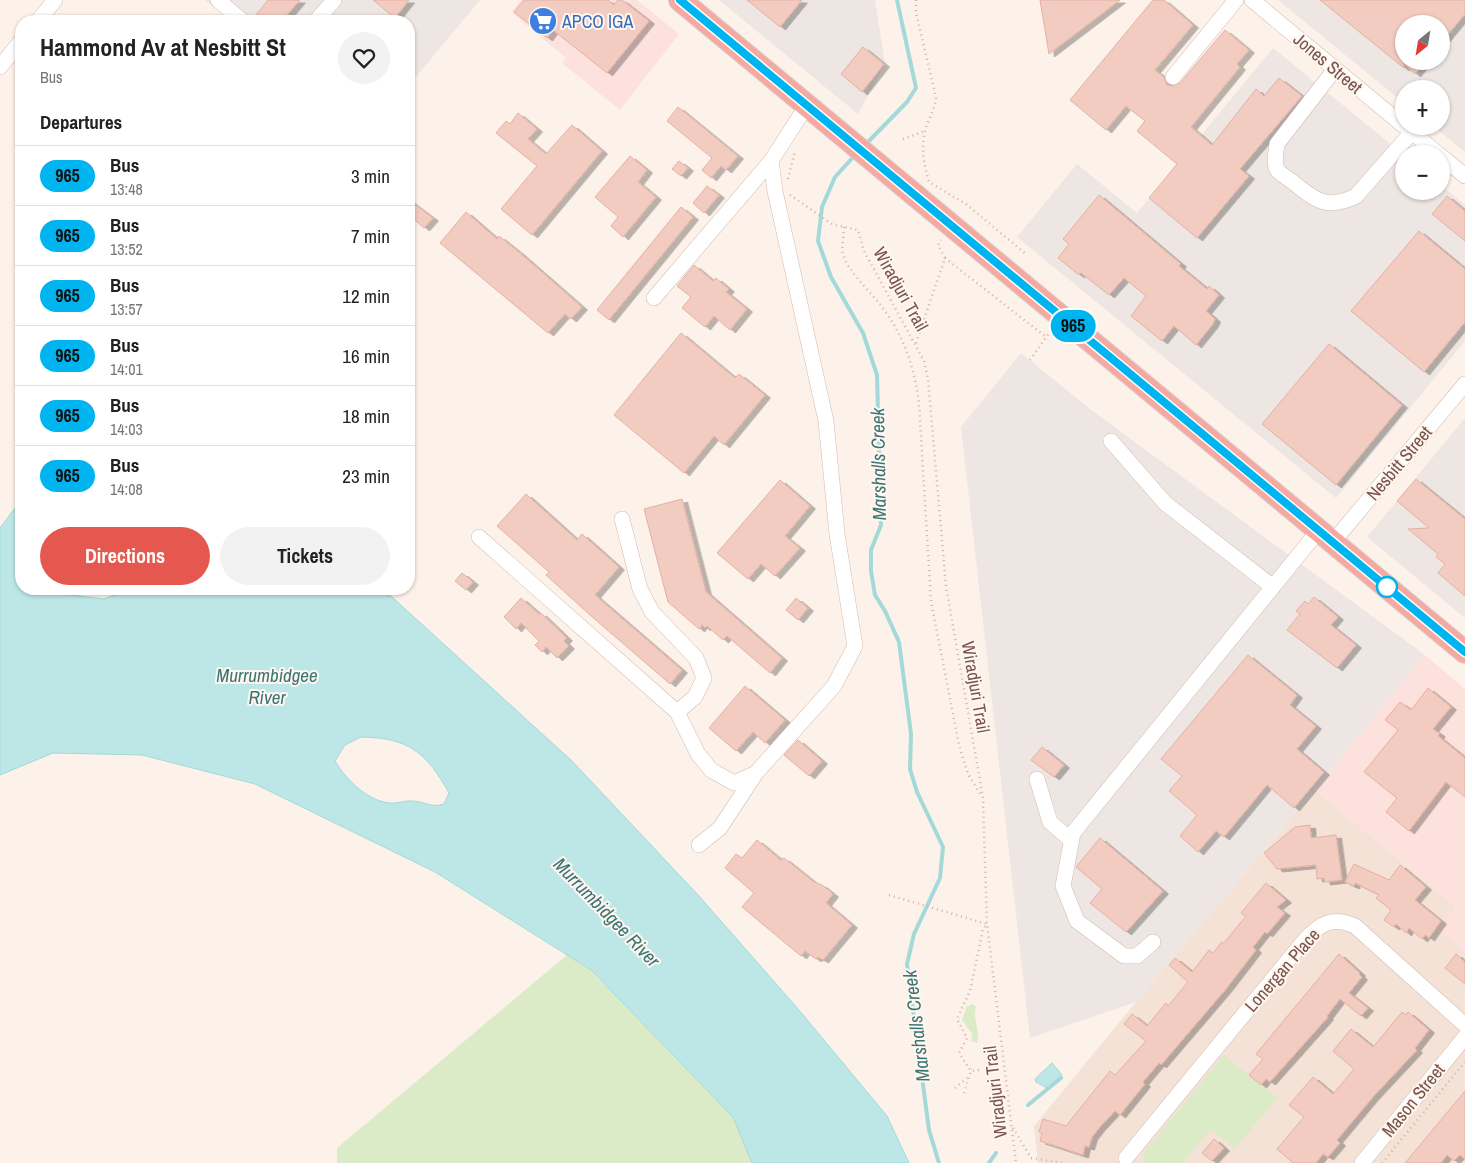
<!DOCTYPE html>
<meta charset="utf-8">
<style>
body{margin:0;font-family:"Archivo Narrow",sans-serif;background:#f2f2f2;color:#222;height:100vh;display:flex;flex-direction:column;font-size:19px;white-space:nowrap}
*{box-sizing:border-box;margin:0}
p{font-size:16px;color:#767676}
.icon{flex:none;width:28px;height:28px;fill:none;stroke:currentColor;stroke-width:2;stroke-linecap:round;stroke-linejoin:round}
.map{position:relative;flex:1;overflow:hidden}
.panel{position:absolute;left:15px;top:15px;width:400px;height:580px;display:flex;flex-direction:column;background:#fff;border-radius:20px;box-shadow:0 1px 4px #0004}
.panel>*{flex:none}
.badge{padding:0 10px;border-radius:16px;font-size:18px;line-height:32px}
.needle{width:32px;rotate:210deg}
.controls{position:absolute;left:1395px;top:15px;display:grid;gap:10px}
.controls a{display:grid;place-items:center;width:55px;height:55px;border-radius:50%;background:#fff;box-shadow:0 1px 4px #0004;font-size:25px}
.map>.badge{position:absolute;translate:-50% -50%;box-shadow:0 0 0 2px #fff}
h2{padding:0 25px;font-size:19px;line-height:45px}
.round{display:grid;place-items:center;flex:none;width:52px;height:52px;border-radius:26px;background:#f2f2f2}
.head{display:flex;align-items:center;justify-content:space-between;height:85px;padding:0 25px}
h1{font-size:24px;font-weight:700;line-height:38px}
.primary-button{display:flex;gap:10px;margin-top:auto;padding:10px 25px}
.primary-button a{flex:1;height:58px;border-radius:30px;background:#e5584f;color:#fff;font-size:20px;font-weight:700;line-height:58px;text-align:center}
.primary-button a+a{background:#f2f2f2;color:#222}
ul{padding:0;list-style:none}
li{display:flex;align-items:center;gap:15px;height:60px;padding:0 25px;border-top:1px solid #e0e0e0}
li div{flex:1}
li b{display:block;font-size:19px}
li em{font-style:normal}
li .badge{min-width:55px;font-weight:700;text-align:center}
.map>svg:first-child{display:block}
.residential{fill:#f4e2d7}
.commercial{fill:#fde1dd}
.industrial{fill:#eee6e2;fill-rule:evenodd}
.green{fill:#dbebc7}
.water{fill:#bde7e6;stroke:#a3d9d8;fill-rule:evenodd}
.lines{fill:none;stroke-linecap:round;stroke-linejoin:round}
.stream{stroke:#a3d9d8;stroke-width:4}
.building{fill:#f2ccc1;stroke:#e5b0a1;filter:url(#shadow)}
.minor-casing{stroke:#d2bab1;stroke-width:16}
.highway-casing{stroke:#d9cfcd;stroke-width:24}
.path{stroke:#d8afa3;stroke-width:2.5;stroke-dasharray:1 4;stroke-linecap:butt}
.minor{stroke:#fff;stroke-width:15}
.highway{stroke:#f6a9a1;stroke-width:22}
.line-casing{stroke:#fff;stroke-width:11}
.line{stroke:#00b5ef;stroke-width:8}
.stop-dot{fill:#fff;stroke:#00b5ef;stroke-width:2.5}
.labels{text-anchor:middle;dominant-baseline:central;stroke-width:4;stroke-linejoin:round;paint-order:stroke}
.shop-label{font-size:18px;fill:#366cbe;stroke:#fff6f0;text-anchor:start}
.street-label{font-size:18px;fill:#78544c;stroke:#fff6f0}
.water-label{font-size:19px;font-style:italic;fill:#3c7575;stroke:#fff6f0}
</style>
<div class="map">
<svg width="1465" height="1163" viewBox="0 0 1465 1163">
<defs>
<filter id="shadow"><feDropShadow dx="5.5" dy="3" stdDeviation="0" flood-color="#0004"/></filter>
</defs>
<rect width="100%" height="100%" fill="#fdf2e9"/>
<path class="residential" d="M1315,790L1456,907L1438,930L1465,953V1163H1038L1034,1126L1136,1002Z"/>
<path class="commercial" d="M521,0H637L679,34L620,110L562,63L566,58L511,12Z
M1425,655L1465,689V953L1437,930L1456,907L1315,790Z"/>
<path class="industrial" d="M205,0H480L409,85V21H231Z
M719,0H875L885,64L858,114Z
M1278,0H1465V152L1433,126H1441V89H1404V103ZM1404,24H1441V61H1404Z
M1273,48L1404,155V191H1441V185L1465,205V341L1336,498L1017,237L1077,164L1137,213Z
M1021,353L1090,409L1425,655L1315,790L1136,1002L1030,1038L961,427Z
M1465,418V618L1367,537Z"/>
<path class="green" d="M567,955L590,970L733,1117L752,1163H337V1148Z
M973,1004L976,1007C972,1019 981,1030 977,1043L971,1041L972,1034L962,1020L967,1006Z
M1224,1055L1277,1098L1235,1149L1211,1129L1182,1163H1143L1144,1152Z"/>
<path class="water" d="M21,500V575L19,580L21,589L104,599L130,589H377L392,597L572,761L699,896L799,1010L887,1116L909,1163H752L733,1117L591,970L435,872L255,784L142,755L53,753L0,775V528ZM361,737C409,738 426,752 449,793L444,804C431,808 426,802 413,801C406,800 397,804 390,803C367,801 346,779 335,761L345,745Z
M1052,1063L1062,1075L1047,1088L1036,1082L1035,1079Z"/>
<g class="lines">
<path class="stream" d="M866,144L907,102L916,88L897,0
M856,154L835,177L822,207L818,241L831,277L863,333L877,375L881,525L871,550V571L875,595L885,611L899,642L911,734L910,769L917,792L943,847L940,878L914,934L907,964L929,1130L939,1163
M1028,1105L1061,1078
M989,1163L996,1153"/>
</g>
<path class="building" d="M268,0H300L282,21H263L256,15Z
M373,0H409L395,18Z
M524,0H608L614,5L618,0H622L649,21L607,73L553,30L547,38L514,12Z
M747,0H802L780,27Z
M1040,0H1120L1049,54Z
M1153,0H1164L1193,25L1155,70L1164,77L1167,85L1172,86L1180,83L1225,30L1249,50L1237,64L1240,67L1191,127L1212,145L1256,89L1264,96L1279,78L1302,96L1240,169L1249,176L1197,238L1149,198L1177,164L1137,131L1145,121L1126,106L1106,130L1070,100Z
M1320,0H1465V14L1441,43V24H1404V61H1426L1415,74L1404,64V68Z
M863,47L884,64L862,92L841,74Z
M678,107L738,156L726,170L721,166L711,178L702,170L712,158L667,121Z
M518,113L537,129L528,139L546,154L572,125L602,151L532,235L501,209L537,166L496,133L506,121L510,124Z
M630,156L647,170L638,182L656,197L623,237L611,226L618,217L595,197Z
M679,161L688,168L681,176L672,169Z
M707,186L719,195L704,213L693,203Z
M1099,195L1181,264L1179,266L1207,289L1209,286L1219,295L1206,311L1215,319L1213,324L1196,345L1174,326L1162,341L1131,316L1146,296L1124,278L1109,295L1081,273L1079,275L1058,258L1069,244L1063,239Z
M1447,196L1465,211V241L1432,214Z
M409,200L433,218L424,228L409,215Z
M681,207L693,217L609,320L597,310Z
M466,212L497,239L499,236L519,252L582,307L571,319L565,314L548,333L440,243Z
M1419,231L1465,269V322L1424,372L1351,311Z
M694,265L713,281L716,278L729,289L726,292L747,309L730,330L714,316L705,327L682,308L691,297L677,286Z
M681,333L735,378L739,374L765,395L724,445L714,436L684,473L614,415Z
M1329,344L1402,405L1336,485L1262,424Z
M1416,479L1465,519V596L1438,573L1445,564L1436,557L1438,554L1408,529L1429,528L1397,501Z
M780,480L810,506L785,536L800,548L775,576L761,564L748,579L717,553Z
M526,494L577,540L582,534L619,567L595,595L682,670L670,684L590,615L546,575L549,572L497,526Z
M682,499L706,592L782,658L770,673L727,636L723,640L707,626L705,628L702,625L699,629L668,602L644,509Z
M462,573L473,582L466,590L455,581Z
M1314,597L1338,617L1331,625L1356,645L1337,668L1287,630L1300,614L1296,611L1305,601L1308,604Z
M521,598L539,614L541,613L567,638L564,641L569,646L557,658L546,647L542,652L535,645L539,641L521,623L516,629L504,617Z
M796,598L808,608L798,620L786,610Z
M1248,655L1297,695L1290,705L1316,726L1297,749L1324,772L1294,808L1267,785L1224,837L1216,831L1198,852L1180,836L1197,815L1169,791L1182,776L1161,759Z
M745,686L785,720L765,743L753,732L736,751L709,728Z
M1428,688L1451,707L1433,729L1440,734L1438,736L1465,758V797L1446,782L1409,831L1386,812L1397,798L1364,772L1398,730L1385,720L1400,702L1411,710Z
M798,740L822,761L809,776L784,755Z
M1042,747L1064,765L1054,777L1031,760Z
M1310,825L1311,838L1336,835L1342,880L1325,882L1324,878L1317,879L1316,865L1277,869L1264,853L1295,827Z
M1100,838L1163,891L1126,932L1090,903L1102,889L1076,867Z
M757,840L781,860L784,858L814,882L822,885L833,894L826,903L852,925L823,960L818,957L816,959L805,951L801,956L742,907L754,893L725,868L736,854L742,858Z
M1354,864L1389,880L1400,865L1426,887L1415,900L1441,921L1429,938L1425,935L1422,939L1409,928L1406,933L1396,924L1394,927L1384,920L1391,910L1376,898L1379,895L1355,883L1354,886L1345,882Z
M1266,883L1286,900L1277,907L1285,913L1267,934L1265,932L1253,947L1256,950L1226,989L1161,1065L1159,1063L1143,1082L1145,1084L1120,1115L1115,1111L1100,1127L1092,1137L1089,1147L1085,1146L1083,1155L1040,1141L1042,1133L1039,1132L1043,1119L1066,1126L1110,1071L1115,1075L1146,1041L1124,1024L1132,1014L1147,1026L1166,1003L1168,1006L1188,982L1169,965L1175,958L1192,972L1209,950L1213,953L1222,942L1224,943L1246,916L1241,913Z
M1339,954L1360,973L1359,974L1362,977L1349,993L1368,1008L1361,1016L1340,999L1327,1016L1328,1017L1270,1082L1266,1079L1261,1085L1249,1075L1263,1059L1256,1054Z
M1456,954L1465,962V984L1445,968Z
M1402,1012L1406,1015L1408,1012L1429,1030L1415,1048L1417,1050L1373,1097L1337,1140L1340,1143L1328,1157L1323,1154L1316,1163H1293L1277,1149L1304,1117L1289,1105L1313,1077L1333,1094L1354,1069L1333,1051L1351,1029L1373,1047Z
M1465,1091V1159L1460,1155L1454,1161L1447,1155L1441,1163H1405Z
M1214,1139L1224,1148L1212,1161L1202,1153Z"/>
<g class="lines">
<defs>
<path id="minor" d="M218,0L242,21
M1252,0L1404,126
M38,21L55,0
M316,21L334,0
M0,67L21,41
M1335,69L1277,144C1276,152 1273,164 1278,171C1282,175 1289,179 1294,183C1316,201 1328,210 1356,196L1412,132
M1173,77L1236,0
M1405,126L1438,154
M1441,156L1465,176
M654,298L771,161L807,105
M1111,441L1165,503L1273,587
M622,519L640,589L652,612L696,658L704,678L695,697L677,712L698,754L711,770L734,783L756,773L834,686L855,646L837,534L826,421L775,191L771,161
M479,537L677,712
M1333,542L1465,384
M1037,779L1050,822L1071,840
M699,845L720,828L756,773
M1153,942L1137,956H1124L1077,921L1063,886L1073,833L1319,530
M1126,1158L1304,941C1320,923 1333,916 1355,926L1465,1025
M1362,1163L1465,1037"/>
<path id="highway" d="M680,0L1465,652"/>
</defs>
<use href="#minor" class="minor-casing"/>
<use href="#highway" class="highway-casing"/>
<path class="path" d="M916,0V13L936,97C935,110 928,119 925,131C921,149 924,165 929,182L966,204L1027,255
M903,139L925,131
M788,179L795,151
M790,195L832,224L858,230L864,251L924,361L928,379L946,586L983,798L987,924L1016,1163
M844,227L842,251L846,262C856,279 870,292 882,307C904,336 915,369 919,404L931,601L959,745L968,774L982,797
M945,258L1046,337
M916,343L945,258L938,245L941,240
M1030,360L1052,329
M889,895L987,924L983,929L970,991L957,1019L967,1038L959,1053L971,1071
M955,1088L967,1078
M964,1093L971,1071L980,1070
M1013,1128L1031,1158L1062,1163
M1382,1163L1465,1062"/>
<use href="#minor" class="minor"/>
<use href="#highway" class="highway"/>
</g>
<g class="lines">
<defs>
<path id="line" d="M680,0L1465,652"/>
</defs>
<use href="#line" class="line-casing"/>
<use href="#line" class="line"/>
</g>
<defs>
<symbol id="supermarket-disc" viewBox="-11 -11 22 22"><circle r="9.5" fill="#3f7fe0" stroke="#fff6f0"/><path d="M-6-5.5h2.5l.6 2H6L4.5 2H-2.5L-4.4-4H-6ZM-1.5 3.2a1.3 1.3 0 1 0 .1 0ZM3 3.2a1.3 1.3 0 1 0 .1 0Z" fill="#fff"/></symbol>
</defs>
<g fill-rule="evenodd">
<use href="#supermarket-disc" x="527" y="5" width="32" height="32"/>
</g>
<circle class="stop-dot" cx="1387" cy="587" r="10"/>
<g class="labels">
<g class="shop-label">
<text x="562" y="21">APCO IGA</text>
</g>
<g class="street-label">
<text transform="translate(1328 63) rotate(40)">Jones Street</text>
<text transform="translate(901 289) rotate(61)">Wiradjuri Trail</text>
<text transform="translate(1399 463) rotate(-50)">Nesbitt Street</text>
<text transform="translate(976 687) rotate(80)">Wiradjuri Trail</text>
<text transform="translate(1282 970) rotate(-49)">Lonergan Place</text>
<text transform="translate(995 1092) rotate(-97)">Wiradjuri Trail</text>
<text transform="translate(1413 1100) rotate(-51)">Mason Street</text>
</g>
<g class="water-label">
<text transform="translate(878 464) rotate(-91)">Marshalls Creek</text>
<text x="267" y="675">Murrumbidgee<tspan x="267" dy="22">River</tspan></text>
<text transform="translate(607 912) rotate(46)">Murrumbidgee River</text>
<text transform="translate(916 1026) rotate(-97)">Marshalls Creek</text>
</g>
</g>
</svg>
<div class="controls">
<a><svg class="needle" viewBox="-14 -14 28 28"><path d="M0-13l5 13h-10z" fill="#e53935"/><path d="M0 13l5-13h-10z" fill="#767676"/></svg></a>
<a>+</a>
<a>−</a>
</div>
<b class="badge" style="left:1073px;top:326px;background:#00b5ef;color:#111">965</b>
<section class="panel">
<div class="head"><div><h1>Hammond Av at Nesbitt St</h1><p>Bus</p></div><a class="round"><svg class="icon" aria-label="heart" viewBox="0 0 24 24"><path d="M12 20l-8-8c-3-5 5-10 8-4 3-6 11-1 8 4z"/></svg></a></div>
<h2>Departures</h2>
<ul>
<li><span class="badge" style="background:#00b5ef;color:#111">965</span><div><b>Bus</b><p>13:48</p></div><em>3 min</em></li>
<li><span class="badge" style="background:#00b5ef;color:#111">965</span><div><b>Bus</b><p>13:52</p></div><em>7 min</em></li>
<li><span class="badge" style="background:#00b5ef;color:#111">965</span><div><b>Bus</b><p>13:57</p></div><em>12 min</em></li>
<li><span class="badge" style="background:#00b5ef;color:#111">965</span><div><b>Bus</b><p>14:01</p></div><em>16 min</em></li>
<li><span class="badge" style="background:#00b5ef;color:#111">965</span><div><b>Bus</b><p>14:03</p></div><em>18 min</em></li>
<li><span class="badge" style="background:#00b5ef;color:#111">965</span><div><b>Bus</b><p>14:08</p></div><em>23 min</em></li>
</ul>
<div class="primary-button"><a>Directions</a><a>Tickets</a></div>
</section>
</div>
